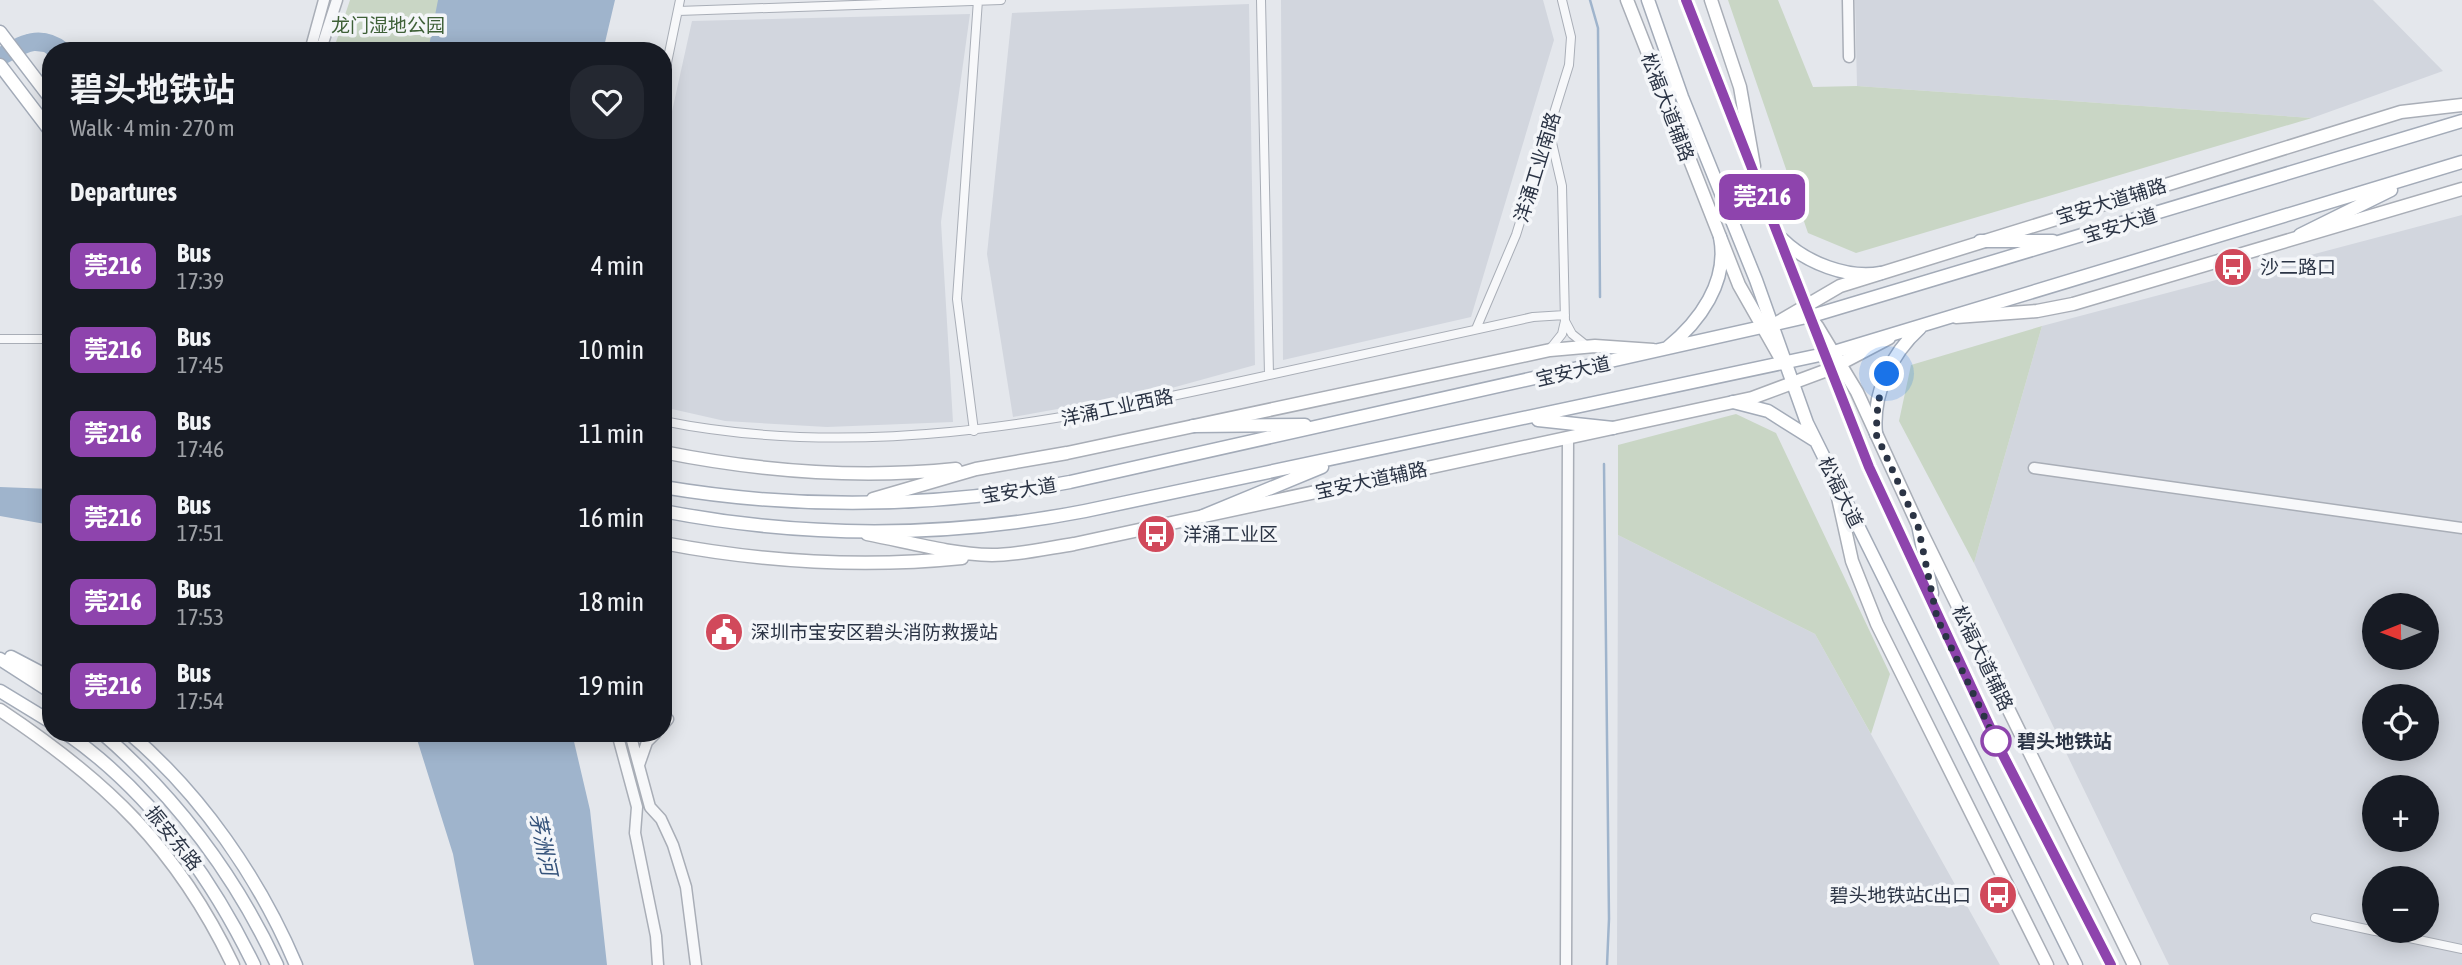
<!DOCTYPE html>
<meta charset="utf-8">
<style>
body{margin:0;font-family:"Asap Condensed","Noto Sans SC",sans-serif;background:#242831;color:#f1f3f6;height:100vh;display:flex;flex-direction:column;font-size:26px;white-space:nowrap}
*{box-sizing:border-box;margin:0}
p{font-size:23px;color:#9ea1a6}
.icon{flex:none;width:38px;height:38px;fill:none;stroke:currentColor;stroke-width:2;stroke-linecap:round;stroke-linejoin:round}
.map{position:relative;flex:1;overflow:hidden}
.panel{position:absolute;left:42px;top:42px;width:630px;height:700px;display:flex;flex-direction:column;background:#171b24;border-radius:28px;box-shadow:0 4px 18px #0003}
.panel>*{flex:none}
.badge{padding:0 14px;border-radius:10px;font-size:24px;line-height:46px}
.needle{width:46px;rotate:269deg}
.tools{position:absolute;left:2362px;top:593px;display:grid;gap:14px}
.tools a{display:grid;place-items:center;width:77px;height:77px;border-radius:50%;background:#171b24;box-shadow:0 4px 18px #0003;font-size:35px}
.you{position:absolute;width:35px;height:35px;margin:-18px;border:5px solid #fff;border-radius:50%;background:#1a73e8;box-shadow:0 0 0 10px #1a73e833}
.map>.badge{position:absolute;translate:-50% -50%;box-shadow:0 0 0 4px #fff}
h2{padding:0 28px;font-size:26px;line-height:63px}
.round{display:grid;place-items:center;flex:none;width:74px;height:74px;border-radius:28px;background:#242831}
.headline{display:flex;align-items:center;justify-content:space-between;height:119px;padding:0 28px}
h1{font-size:33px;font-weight:700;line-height:52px}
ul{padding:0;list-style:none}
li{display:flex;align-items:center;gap:21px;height:84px;padding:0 28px}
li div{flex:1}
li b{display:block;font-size:26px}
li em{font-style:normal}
li .badge{min-width:77px;font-weight:700;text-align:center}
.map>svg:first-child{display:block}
.built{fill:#d2d6de;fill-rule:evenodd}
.green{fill:#c9d6c5}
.water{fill:#9fb4cc}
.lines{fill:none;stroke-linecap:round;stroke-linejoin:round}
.stream{stroke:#9fb4cc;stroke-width:2.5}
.river{stroke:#9fb4cc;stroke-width:18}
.minor-casing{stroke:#a9aeb7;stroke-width:10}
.tertiary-casing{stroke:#a9aeb7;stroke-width:13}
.secondary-casing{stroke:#a9aeb7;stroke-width:15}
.primary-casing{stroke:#a3abb8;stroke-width:15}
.minor{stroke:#f7f8fa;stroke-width:8}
.tertiary{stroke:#f7f8fa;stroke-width:10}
.secondary{stroke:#fff;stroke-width:12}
.primary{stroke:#fff;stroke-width:12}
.line-casing{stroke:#fff;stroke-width:16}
.line{stroke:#8e44ad;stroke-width:10}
.walk{stroke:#2b3445;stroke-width:7;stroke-dasharray:0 12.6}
.stop-dot{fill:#fff;stroke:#8e44ad;stroke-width:3.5}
.labels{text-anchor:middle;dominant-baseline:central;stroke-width:7;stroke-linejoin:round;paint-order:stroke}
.park-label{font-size:19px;fill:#3f6138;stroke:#f4f6f9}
.street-label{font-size:19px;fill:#2b3445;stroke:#f4f6f9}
.poi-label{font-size:19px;fill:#2b3445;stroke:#f4f6f9;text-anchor:start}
.stop-label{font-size:19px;font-weight:bold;fill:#2b3445;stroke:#f4f6f9;text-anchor:start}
.water-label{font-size:21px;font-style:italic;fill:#34527a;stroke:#f4f6f9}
</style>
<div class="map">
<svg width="2462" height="965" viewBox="0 0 2462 965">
<rect width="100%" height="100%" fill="#e4e7ec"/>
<path class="built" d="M1281,0H1543L1554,40L1471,317L1283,360Z
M1855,0H2373L2443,71L2312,118L1857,86Z
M1249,4L1255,365L1168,389L1013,417L987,254L1012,13Z
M970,14L941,222L953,422L827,427L725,421L663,407V152L692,21Z
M2462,215V965H2169L1974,563L2042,326ZM2375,606H2427V658H2375ZM2375,696H2427V749H2375ZM2375,788H2427V840H2375ZM2375,878H2427V931H2375Z
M1618,535L1815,634L2000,965H1617Z"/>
<path class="green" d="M350,0H442L428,51H333Z
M1728,0H1778L1813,87L1857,86L2312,118L1856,253L1808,233Z
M2042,326L1974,563L1899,421L1911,365Z
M1736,414L1776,433L1890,674L1871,734L1815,634L1618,535V445Z"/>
<path class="water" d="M438,0H615L603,51H428Z
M44,33L78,51H51V57L44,52L27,50L18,38L28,34Z
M0,487L51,489V525L0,516Z
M415,733H572L590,810L607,965H474L453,854Z"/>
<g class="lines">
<path class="stream" d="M1590,0L1598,28L1600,297
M1604,464L1609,919L1607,965"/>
<path class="river" d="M0,57C22,44 40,33 63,51"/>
<defs>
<path id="minor" d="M1261,0L1269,375
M678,11L1001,0
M663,82L680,0
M1549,130L1562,186L1565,321L1562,334L1550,349
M1565,321L1572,334L1587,346
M1476,329L1516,235L1569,65L1571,37L1562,0
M0,339H51
M663,421C856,460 1045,424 1233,383C1333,361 1433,339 1533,317L1565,315
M974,431L957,299L978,0
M2315,918L2375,931
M2376,931L2462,949"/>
<path id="tertiary" d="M1848,0L1849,57
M310,51L324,0
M317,51L323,43L337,0
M2034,468L2462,528
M663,718L668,719L663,725
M617,733L637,807L635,833L656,936L658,965
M630,733L650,807L661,819L673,845L686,887L696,965
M639,765L647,742L656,733
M1566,965L1568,438"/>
<path id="secondary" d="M1627,0L1739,285L1781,359
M1711,0L1740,87L1754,166
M1956,317L2037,311L2073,304L2462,189
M1775,324L1840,286L2401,112L2462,105
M1817,326L1857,392L1918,525L2134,965
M663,452C758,471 859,479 956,469
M1835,484L1852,561L1877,624L2047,965
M873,499L976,469L1067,453L1550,350L1595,346L1653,350
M867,534C909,542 949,554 992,555C1019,555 1048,548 1074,544L1752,398L1830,369L1889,338
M663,543C762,562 863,568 962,558
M0,710C107,781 177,848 233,965"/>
<path id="primary" d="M1648,0L1682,97L1756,280L1807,423L2076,965
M1686,0L1869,467L2003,755L2111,965
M0,32L51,99
M0,65L51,132
M1666,66L1670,115
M2300,235L2391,190
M1782,239C1806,263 1848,279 1881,273
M1980,241H2053
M1667,348C1699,322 1729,282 1720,237
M1733,402L1768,411L1814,440
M1538,420L1613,428
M1193,426L1305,425
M1876,434C1872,394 1891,354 1920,328
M663,487C800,510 934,508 1070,482L1815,315L2462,121
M663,511C803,538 946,538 1085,511L1834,352L2462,162
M1203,516L1322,467
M1918,525L1932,593
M11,657L51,678
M0,659L51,692
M0,691L51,722
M66,733C149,791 210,875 254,965
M102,733C177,798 235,875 277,965
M129,733C201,794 259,878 296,965"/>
</defs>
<use href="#minor" class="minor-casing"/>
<use href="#tertiary" class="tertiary-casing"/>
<use href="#secondary" class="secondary-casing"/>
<use href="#primary" class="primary-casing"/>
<use href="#minor" class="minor"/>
<use href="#tertiary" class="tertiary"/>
<use href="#secondary" class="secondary"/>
<use href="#primary" class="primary"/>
</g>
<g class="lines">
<defs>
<path id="line" d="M1686,0L1869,467L2003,755L2111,965"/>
</defs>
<use href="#line" class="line-casing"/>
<use href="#line" class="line"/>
<path class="walk" d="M1887,374L1878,402L1876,434L1918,526L1937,618L1996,741"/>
</g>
<defs>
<symbol id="bus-disc" viewBox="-11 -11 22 22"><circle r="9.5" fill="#d1495b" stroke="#f4f6f9"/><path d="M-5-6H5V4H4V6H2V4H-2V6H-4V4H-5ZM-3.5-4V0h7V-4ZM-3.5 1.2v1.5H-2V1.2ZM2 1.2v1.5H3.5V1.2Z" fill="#fff"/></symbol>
<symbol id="civic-disc" viewBox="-11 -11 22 22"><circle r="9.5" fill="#d1495b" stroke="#f4f6f9"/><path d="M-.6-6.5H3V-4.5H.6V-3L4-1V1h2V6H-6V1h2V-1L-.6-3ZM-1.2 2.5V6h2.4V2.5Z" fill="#fff"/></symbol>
</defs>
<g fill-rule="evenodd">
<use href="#bus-disc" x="2211" y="245" width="44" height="44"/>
<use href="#bus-disc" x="1134" y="512" width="44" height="44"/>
<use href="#civic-disc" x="702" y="610" width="44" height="44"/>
<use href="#bus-disc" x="1976" y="873" width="44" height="44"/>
</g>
<circle class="stop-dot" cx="1996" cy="741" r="14"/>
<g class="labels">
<g class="park-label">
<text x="388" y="25">龙门湿地公园</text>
</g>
<g class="street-label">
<text transform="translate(1668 107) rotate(69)">松福大道辅路</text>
<text transform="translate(1537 167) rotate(-73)">洋涌工业南路</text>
<text transform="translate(2111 201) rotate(-17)">宝安大道辅路</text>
<text transform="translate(2120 225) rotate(-17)">宝安大道</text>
<text transform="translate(1573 371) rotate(-13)">宝安大道</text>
<text transform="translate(1117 407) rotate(-12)">洋涌工业西路</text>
<text transform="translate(1371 480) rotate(-12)">宝安大道辅路</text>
<text transform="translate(1019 490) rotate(-9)">宝安大道</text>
<text transform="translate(1841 492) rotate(64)">松福大道</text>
<text transform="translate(1983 658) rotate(64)">松福大道辅路</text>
<text transform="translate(174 838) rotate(51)">振安东路</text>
</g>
<g class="poi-label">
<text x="2260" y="267">沙二路口</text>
<text x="1183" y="534">洋涌工业区</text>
<text x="751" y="632">深圳市宝安区碧头消防救援站</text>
<text x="1971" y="895" text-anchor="end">碧头地铁站C出口</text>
</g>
<g class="stop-label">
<text x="2017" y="741">碧头地铁站</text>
</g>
<g class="water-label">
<text transform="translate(544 844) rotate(78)">茅洲河</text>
</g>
</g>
</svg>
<div class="tools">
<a><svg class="needle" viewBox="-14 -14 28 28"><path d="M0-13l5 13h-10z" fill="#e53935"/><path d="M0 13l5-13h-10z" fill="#9ea1a6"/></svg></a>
<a><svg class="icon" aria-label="locate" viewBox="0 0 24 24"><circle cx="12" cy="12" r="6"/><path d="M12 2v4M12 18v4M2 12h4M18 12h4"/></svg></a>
<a>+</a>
<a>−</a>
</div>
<div class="you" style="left:1887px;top:374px"></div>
<b class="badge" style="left:1762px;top:197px;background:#8e44ad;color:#fff">莞216</b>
<section class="panel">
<div class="headline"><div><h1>碧头地铁站</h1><p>Walk · 4 min · 270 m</p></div><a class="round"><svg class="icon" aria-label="heart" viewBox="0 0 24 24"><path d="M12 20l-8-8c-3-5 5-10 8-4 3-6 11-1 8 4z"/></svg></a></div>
<h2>Departures</h2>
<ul>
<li><span class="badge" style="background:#8e44ad;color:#fff">莞216</span><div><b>Bus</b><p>17:39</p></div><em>4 min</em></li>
<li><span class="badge" style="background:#8e44ad;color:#fff">莞216</span><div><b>Bus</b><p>17:45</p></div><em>10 min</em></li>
<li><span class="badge" style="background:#8e44ad;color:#fff">莞216</span><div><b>Bus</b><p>17:46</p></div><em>11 min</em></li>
<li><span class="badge" style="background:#8e44ad;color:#fff">莞216</span><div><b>Bus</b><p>17:51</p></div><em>16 min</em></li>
<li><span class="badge" style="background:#8e44ad;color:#fff">莞216</span><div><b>Bus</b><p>17:53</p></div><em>18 min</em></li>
<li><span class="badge" style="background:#8e44ad;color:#fff">莞216</span><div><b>Bus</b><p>17:54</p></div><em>19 min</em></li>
</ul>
</section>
</div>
